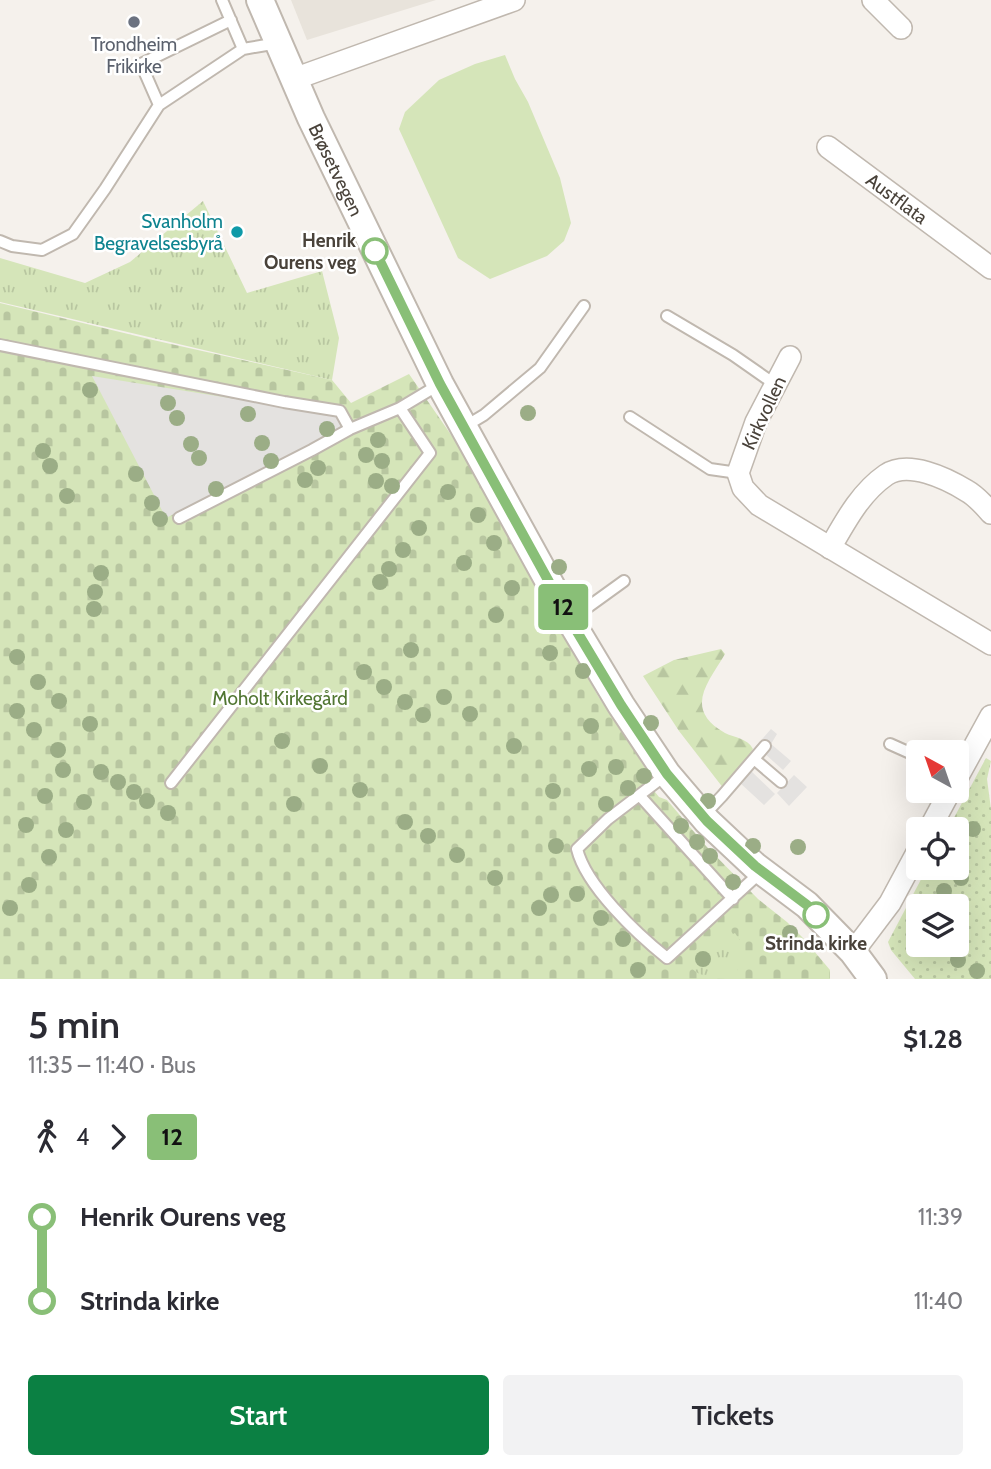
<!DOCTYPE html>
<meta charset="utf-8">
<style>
body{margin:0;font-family:Cabin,sans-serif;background:#f2f2f3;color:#2b2b33;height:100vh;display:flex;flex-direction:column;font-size:26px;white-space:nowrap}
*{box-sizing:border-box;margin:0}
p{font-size:23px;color:#7c7c81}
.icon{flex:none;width:38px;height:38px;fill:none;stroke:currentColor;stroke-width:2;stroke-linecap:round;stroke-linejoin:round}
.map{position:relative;height:979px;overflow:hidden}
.drawer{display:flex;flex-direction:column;background:#fff;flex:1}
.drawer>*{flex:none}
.badge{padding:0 14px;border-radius:5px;font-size:24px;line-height:46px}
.needle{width:46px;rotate:320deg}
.tools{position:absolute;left:906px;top:740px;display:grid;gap:14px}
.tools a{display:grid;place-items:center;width:63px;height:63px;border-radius:7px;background:#fff;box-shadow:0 7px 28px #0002;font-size:35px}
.map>.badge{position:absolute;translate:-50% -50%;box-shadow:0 0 0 4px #fff}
.legs{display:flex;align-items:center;gap:10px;height:77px;padding:0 28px;font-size:23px}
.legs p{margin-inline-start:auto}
.headline{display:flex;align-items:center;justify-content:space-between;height:119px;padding:0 28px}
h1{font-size:38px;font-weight:600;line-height:52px}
.cta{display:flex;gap:14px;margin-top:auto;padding:14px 28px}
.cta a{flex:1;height:80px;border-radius:7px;background:#0b8043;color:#fff;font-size:28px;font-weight:600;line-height:80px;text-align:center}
.cta a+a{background:#f2f2f3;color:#2b2b33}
ul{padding:0 28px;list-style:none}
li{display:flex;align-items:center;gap:24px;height:84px;font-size:26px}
li i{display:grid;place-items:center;width:10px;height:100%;margin:0 9px;background:currentColor}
li i::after{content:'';width:18px;height:18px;margin:-9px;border:5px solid;border-radius:50%;background:#fff}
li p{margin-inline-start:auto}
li:first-child i{background:linear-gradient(#0000 50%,currentColor 0)}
li:last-child i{background:linear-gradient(currentColor 50%,#0000 0)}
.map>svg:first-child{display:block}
.residential{fill:#e8e3db}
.grass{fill:url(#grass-dots);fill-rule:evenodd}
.forest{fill:url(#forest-firs)}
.cemetery{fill:url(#cemetery-stones)}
.park{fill:url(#park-tufts)}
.pitch{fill:#d5e5b9}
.parking{fill:#e4e2e0}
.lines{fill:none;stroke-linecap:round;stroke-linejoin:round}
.service-casing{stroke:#c0b8af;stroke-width:14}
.minor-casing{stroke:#c0b8af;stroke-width:24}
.tertiary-casing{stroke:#c0b8af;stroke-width:30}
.service{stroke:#fff;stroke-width:10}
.minor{stroke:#fff;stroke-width:21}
.tertiary{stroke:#fff;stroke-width:26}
.tree{fill:#9bad86}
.line-1-casing{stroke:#fff;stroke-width:16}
.line-1{stroke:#89bf77;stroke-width:10}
.worship-dot{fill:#6b7280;stroke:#fff;stroke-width:2.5}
.culture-dot{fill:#0f9aa8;stroke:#fff;stroke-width:2.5}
.stop-1-dot{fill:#fff;stroke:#89bf77;stroke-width:3.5}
.labels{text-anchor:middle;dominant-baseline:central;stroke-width:5;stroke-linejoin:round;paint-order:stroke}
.worship-label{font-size:19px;fill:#5b616d;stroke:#fff}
.street-label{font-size:19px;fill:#49423a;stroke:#fff}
.culture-label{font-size:19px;fill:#0d838f;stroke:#fff;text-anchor:end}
.stop-label{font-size:19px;font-weight:bold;fill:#49423a;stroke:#fff;text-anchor:end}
.park-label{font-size:19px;fill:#517632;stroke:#fff}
</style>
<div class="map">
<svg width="991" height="979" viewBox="0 0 991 979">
<defs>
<pattern id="grass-dots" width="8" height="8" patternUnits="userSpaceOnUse" patternTransform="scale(1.75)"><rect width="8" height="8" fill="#d5e5b9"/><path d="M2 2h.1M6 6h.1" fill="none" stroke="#b8c6a0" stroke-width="1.8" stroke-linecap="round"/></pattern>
<pattern id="forest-firs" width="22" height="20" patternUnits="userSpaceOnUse" patternTransform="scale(1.75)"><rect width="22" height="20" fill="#d5e5b9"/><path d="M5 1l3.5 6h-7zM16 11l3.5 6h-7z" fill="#b8c6a0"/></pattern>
<pattern id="cemetery-stones" width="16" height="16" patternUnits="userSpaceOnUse" patternTransform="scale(1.75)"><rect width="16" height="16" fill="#d5e5b9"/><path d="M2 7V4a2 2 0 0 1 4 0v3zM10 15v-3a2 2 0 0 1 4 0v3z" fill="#b8c6a0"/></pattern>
<pattern id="park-tufts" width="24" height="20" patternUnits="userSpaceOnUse" patternTransform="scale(1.75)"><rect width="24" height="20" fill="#d5e5b9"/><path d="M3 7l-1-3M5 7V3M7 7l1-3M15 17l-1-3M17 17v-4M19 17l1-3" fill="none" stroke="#b8c6a0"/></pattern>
</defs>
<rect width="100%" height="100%" fill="#f5f1ec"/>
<path class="residential" d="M291,0H436L307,40Z"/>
<path class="grass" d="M986,758L991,761L987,779L991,809V979H915L891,950L888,942L927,868H957V830L948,829ZM957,906V945H919V906Z"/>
<path class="forest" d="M721,649L725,654C708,683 683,709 725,733C735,738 747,738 753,749L735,776L724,789L679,731L643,676L674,660Z"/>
<path class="cemetery" d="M0,303L153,340L332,380L351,403L409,374L467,458L598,696L648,772L655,792L659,797L667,800L706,846L758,899L787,922L803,938L830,970V979H0Z"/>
<path class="park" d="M203,201L247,293L322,271L339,338L332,380L0,302V258L85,283L130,262Z
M725,923L733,934L735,933L741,942L744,959H742L735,977L737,979C721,979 686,979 689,956Z"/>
<path class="pitch" d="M505,55L515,79L528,102L560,178L571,223L564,241L547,256L490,279L458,258L399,129L405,112L439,80L475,64Z"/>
<path class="parking" d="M92,376L336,415L343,428L166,518Z
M771,729L777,734L771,744L791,761L783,770L756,746Z
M750,770L775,794L764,805L739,782Z
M794,775L807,787L789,806L777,793Z"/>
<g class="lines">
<defs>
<path id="service" d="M222,0L243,49
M159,105L141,64L231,20
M0,241L12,246L42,250L73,234L105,189L159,105L243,49L278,43
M667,316L733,355L776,385
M0,345L284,402L340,411L350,429
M630,417L710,469L738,473
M464,427L484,415L540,368L584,306
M179,518L312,450L350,429L400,408L440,384
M570,620L624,581
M890,744L919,757
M754,759L781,782
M667,774L608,819L577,849C586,886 637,934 667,958L762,871
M171,783L430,453L400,408
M640,796L733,899
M703,816L722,796L765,746"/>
<g id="minor">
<path d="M873,0L901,28"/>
<path d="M294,79L514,0"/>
<path id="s1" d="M828,147L991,268"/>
<path d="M790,357L756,422L738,473L743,488L759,505L991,644"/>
<path d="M830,548C845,522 860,493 886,475C908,460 946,478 967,491C976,496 984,505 991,513"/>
<path d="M957,778L991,716"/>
<path d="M929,830L950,791"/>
<path d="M853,952L890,903L919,849"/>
</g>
<g id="tertiary">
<path id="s2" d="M260,0L311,118L440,384L570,620L621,705L667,774L707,821L755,866L807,905L853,952L873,979"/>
</g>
</defs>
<use href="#service" class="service-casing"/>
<use href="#minor" class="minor-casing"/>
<use href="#tertiary" class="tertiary-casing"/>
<use href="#service" class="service"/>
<use href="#minor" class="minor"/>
<use href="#tertiary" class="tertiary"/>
</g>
<g class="tree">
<circle cx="90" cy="390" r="8"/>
<circle cx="168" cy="403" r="8"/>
<circle cx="528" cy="413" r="8"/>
<circle cx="248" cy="414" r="8"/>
<circle cx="177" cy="418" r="8"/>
<circle cx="327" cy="429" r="8"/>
<circle cx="378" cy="440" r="8"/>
<circle cx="262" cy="443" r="8"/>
<circle cx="191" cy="444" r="8"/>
<circle cx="43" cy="451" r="8"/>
<circle cx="366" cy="455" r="8"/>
<circle cx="199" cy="458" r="8"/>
<circle cx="271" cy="461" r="8"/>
<circle cx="382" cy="461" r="8"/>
<circle cx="50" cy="466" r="8"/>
<circle cx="318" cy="468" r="8"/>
<circle cx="136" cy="474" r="8"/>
<circle cx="305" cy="480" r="8"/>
<circle cx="376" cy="481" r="8"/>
<circle cx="392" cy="486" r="8"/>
<circle cx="216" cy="489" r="8"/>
<circle cx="448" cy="492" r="8"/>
<circle cx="67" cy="496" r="8"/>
<circle cx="152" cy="503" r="8"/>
<circle cx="478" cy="515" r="8"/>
<circle cx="160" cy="519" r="8"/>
<circle cx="419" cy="528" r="8"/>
<circle cx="494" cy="543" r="8"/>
<circle cx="403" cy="550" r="8"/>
<circle cx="464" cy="563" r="8"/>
<circle cx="559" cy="567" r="8"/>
<circle cx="389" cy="569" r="8"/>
<circle cx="101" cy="573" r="8"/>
<circle cx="380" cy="582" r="8"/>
<circle cx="512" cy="588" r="8"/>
<circle cx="95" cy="592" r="8"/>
<circle cx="94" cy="609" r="8"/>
<circle cx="496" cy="615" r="8"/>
<circle cx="411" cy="650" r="8"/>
<circle cx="550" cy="653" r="8"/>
<circle cx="17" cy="657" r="8"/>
<circle cx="583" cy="671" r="8"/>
<circle cx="364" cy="672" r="8"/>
<circle cx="38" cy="682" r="8"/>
<circle cx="384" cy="687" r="8"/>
<circle cx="444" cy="697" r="8"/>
<circle cx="59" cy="701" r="8"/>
<circle cx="405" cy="702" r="8"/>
<circle cx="17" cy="711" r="8"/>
<circle cx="470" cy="714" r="8"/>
<circle cx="423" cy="715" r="8"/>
<circle cx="651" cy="723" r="8"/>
<circle cx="90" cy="724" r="8"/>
<circle cx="591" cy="726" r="8"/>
<circle cx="34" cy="730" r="8"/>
<circle cx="282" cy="741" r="8"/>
<circle cx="514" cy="746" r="8"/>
<circle cx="58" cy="750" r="8"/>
<circle cx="320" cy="766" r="8"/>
<circle cx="616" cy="767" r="8"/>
<circle cx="589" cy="769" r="8"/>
<circle cx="63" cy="770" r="8"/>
<circle cx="101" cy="772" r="8"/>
<circle cx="644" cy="776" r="8"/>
<circle cx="118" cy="782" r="8"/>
<circle cx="628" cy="788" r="8"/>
<circle cx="360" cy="790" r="8"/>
<circle cx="553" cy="791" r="8"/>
<circle cx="134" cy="792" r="8"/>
<circle cx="45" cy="796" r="8"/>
<circle cx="147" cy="801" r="8"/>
<circle cx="708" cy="801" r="8"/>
<circle cx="84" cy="802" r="8"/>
<circle cx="294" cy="804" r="8"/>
<circle cx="606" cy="804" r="8"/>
<circle cx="168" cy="813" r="8"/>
<circle cx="405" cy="822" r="8"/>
<circle cx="26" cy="825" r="8"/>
<circle cx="681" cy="826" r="8"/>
<circle cx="973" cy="829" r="8"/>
<circle cx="66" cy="830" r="8"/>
<circle cx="428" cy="836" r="8"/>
<circle cx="697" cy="842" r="8"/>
<circle cx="556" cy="846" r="8"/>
<circle cx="753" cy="846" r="8"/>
<circle cx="798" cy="847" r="8"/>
<circle cx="457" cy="855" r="8"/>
<circle cx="710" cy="856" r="8"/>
<circle cx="49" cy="857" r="8"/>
<circle cx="495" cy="878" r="8"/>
<circle cx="961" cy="878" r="8"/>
<circle cx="733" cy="882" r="8"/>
<circle cx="29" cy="885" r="8"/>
<circle cx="944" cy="891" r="8"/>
<circle cx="577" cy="894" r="8"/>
<circle cx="551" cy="895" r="8"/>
<circle cx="10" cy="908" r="8"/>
<circle cx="539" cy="908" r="8"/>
<circle cx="601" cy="918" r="8"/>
<circle cx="790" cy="933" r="8"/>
<circle cx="623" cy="939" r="8"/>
<circle cx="703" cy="959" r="8"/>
<circle cx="958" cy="960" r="8"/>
<circle cx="638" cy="970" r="8"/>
<circle cx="977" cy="971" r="8"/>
</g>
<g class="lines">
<defs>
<path id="line-1" d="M375,251L440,384L570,620L621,705L667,774L707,821L755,866L807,905L816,915"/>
</defs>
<use href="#line-1" class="line-1-casing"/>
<use href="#line-1" class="line-1"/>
</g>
<circle class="worship-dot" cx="134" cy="22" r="7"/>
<circle class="culture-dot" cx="237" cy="232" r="7"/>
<g class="stop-1-dot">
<circle cx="375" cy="251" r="12"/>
<circle cx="816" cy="915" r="12"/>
</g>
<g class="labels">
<g class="worship-label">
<text x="134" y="44">Trondheim<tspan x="134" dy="22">Frikirke</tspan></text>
</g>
<g class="street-label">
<text stroke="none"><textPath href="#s2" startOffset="186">Brøsetvegen</textPath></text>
<text stroke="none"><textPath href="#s1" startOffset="86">Austflata</textPath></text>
<text transform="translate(764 413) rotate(-65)">Kirkvollen</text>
</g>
<g class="culture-label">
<text x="223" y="221">Svanholm<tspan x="223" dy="22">Begravelsesbyrå</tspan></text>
</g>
<g class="stop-label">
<text x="356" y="240">Henrik<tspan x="356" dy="22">Ourens veg</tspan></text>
<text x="816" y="943" text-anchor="middle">Strinda kirke</text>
</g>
<g class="park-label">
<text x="280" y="698">Moholt Kirkegård</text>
</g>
</g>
</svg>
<div class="tools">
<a><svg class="needle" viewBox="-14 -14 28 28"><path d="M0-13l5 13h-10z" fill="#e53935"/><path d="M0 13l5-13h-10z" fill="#7c7c81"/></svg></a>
<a><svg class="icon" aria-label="locate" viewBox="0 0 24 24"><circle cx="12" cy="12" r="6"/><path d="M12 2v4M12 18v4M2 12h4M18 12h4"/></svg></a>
<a><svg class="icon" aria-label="layers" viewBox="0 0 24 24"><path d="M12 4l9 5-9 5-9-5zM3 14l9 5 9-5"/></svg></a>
</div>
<b class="badge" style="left:563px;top:607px;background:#89bf77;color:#111">12</b>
</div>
<section class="drawer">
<div class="headline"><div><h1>5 min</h1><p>11:35 – 11:40 · Bus</p></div><b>$1.28</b></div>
<div class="legs"><svg class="icon" aria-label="walk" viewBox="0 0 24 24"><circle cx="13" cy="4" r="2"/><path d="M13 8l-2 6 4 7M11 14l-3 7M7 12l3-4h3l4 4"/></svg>4<svg class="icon" aria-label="forward" viewBox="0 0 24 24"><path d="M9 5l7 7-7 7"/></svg><b class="badge" style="background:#89bf77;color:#111">12</b></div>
<ul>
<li><i style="color:#89bf77"></i><b>Henrik Ourens veg</b><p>11:39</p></li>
<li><i style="color:#89bf77"></i><b>Strinda kirke</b><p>11:40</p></li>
</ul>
<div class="cta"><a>Start</a><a>Tickets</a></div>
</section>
